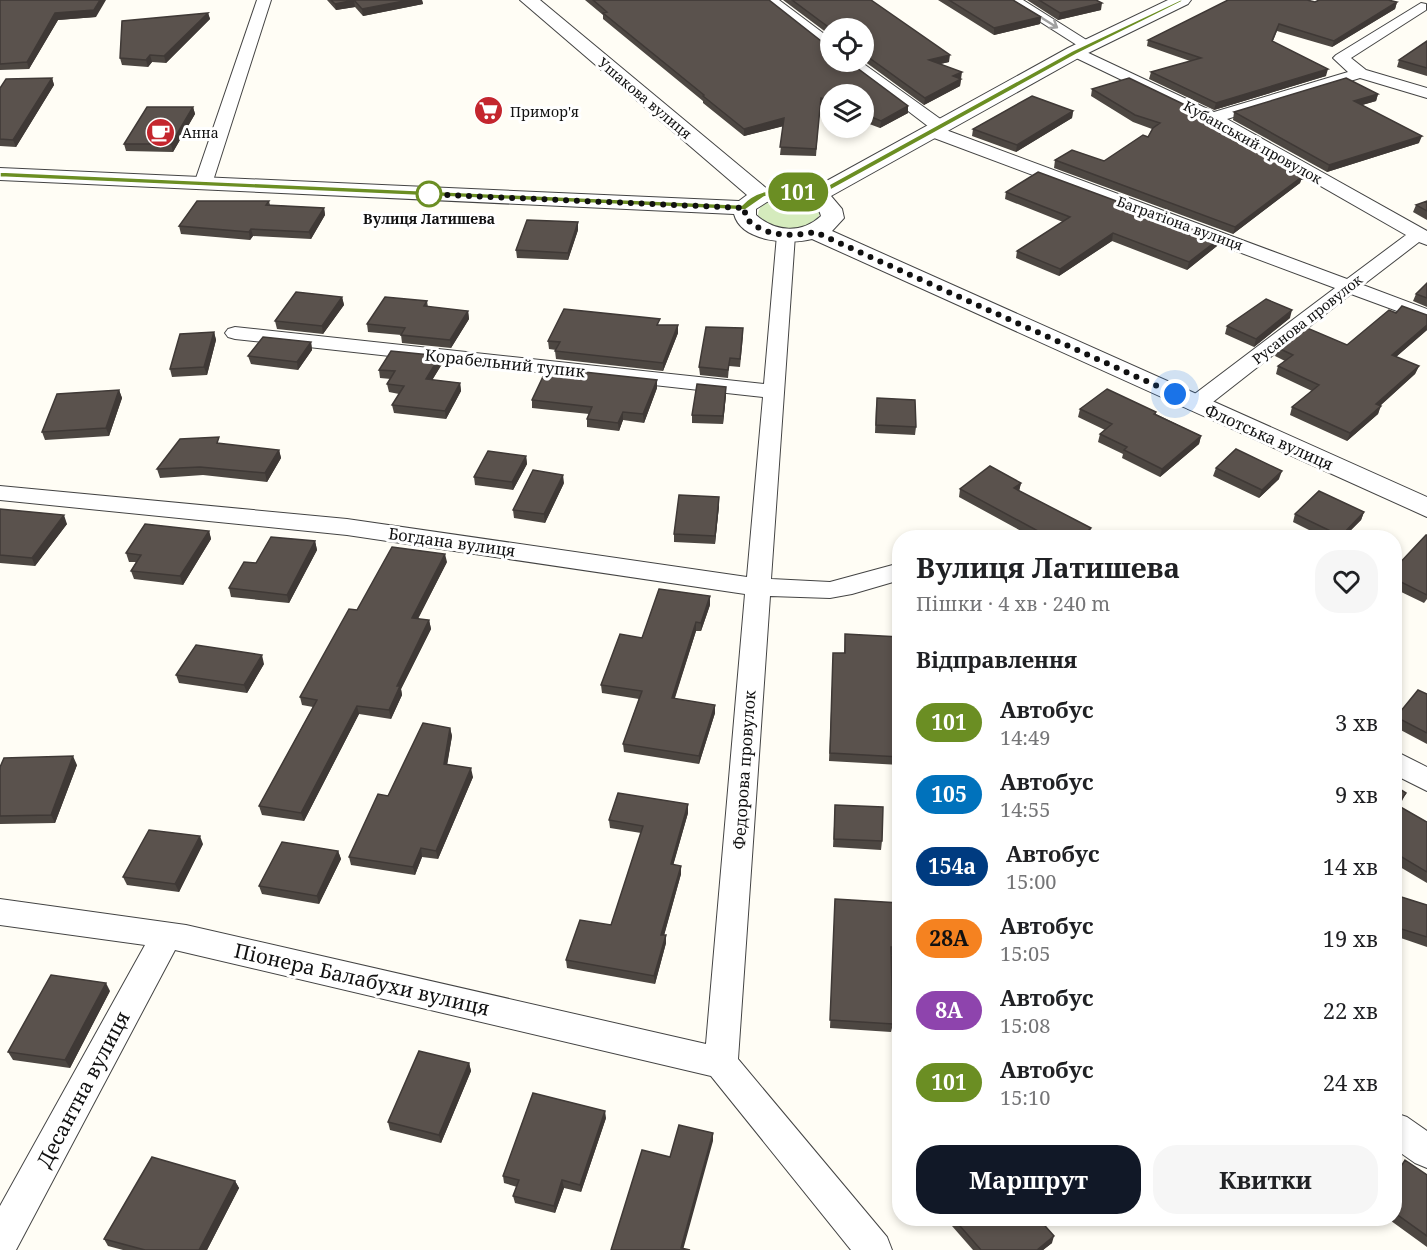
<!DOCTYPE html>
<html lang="uk">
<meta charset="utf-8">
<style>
body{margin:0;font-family:"Noto Serif",serif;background:#f6f6f6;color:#202124;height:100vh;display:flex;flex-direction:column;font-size:22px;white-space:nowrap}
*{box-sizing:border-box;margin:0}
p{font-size:20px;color:#757577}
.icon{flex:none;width:33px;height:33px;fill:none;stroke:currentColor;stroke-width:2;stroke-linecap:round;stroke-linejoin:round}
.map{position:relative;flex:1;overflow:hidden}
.side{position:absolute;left:892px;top:530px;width:510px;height:696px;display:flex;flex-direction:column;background:#fff;border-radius:24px;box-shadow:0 3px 9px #0003}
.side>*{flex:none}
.badge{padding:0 12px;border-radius:20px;font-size:21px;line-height:39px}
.fabs{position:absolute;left:820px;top:18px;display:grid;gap:12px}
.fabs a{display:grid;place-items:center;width:54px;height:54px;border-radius:50%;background:#fff;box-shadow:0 3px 9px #0003;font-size:30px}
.you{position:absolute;width:30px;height:30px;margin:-15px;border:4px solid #fff;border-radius:50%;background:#1a73e8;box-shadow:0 0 0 9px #1a73e833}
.map>.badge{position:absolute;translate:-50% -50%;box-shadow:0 0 0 3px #fff}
h2{padding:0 24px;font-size:22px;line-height:54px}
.round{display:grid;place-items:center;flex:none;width:63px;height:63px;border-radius:24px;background:#f6f6f6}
.headline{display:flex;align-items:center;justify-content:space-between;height:102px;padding:0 24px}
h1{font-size:28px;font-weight:700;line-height:45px}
.action{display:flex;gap:12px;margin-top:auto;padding:12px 24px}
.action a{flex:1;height:69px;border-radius:24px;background:#111827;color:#fff;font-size:24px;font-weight:700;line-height:69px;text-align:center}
.action a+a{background:#f6f6f6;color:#202124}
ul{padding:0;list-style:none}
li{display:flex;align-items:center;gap:18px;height:72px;padding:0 24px}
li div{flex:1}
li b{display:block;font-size:22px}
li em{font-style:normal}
li .badge{min-width:66px;font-weight:700;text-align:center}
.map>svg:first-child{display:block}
.green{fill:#d5ebbd}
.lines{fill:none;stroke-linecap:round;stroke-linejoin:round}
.minor-casing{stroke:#444;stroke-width:2}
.tertiary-casing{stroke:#444;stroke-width:2}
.minor{fill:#fff;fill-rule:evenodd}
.tertiary{fill:#fff;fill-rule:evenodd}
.wall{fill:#4d4742}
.shaded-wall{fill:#3f3936}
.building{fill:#5a524d;stroke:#3f3936;stroke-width:1.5}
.oneway{stroke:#a0a0a0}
.line{fill:#6b8e23;stroke:#fff;stroke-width:1.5}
.walk{stroke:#111;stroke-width:6;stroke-dasharray:0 10.8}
.stop-dot{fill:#fff;stroke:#6b8e23;stroke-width:3}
.labels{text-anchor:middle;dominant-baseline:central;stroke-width:6;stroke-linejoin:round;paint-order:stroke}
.far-street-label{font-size:14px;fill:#111;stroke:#fff}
.far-poi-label{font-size:14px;fill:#111;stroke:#fff;text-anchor:start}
.far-stop-label{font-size:14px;font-weight:bold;fill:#111;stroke:#fff}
.street-label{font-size:16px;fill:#111;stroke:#fff}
.near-street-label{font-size:20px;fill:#111;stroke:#fff}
</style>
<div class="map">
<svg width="1427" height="1250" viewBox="0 0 1427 1250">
<rect width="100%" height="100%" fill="#fffdf5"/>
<path class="green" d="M781,198C795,199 814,197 820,213C812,236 770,232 758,215C759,202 770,200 781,198Z"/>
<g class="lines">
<defs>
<path id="minor" d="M257,0H271L212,184L209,188H197L194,184Z
M763,0H779L831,39V51L826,49Z
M1006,0H1023L1096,46L1088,51L1083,49Z
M1421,3L1426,4V10L1351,58L1366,70L1427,88V98L1360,78L1227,119L1427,231V245L1419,242L1363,285L1427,309V322L1351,294L1204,409L1196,410L1188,409L1185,404L1188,399L1335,288L926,135L924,131L929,127L844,62H861L946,123L948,127L946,130L1347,279L1406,235L1207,121L1070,55L1067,52L1075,47L1080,49L1214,112L1348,72L1333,58L1336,55Z
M786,229L793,231L795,235L771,579L830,582L900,563V580L852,594L830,598L770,596L738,1059L887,1237L892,1250H851L711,1076L175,950L16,1250H0V1206L145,945L0,925V899L186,925L706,1044L745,594L347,535L0,500V486L347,519L747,577L763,397L235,339L228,337L225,333L228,329L235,327L764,384L777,235L779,231Z
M1395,751L1427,767V791L1395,775Z
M1395,1113L1407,1117L1427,1131V1168L1415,1163L1395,1149Z"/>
<path id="tertiary" d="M520,0H540L766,188L786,185L812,189L1068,48L1168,0H1191L1188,4L1082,56L831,196L842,209L844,218L832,231L1427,497V517L812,239C790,245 741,242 734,214L0,180V168L739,201L747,195ZM778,199C794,199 817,197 821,216C802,234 775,232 756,215V209L767,202Z"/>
</defs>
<use href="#minor" class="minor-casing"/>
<use href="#tertiary" class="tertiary-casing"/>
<use href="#minor" class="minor"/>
<use href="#tertiary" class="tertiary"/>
</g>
<path class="wall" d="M0,0L96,17L58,20L29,69L0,70Z
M327,0H422L423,4L363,16L355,7L336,10Z
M585,0H769L831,62L908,106V113L880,128L864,122V94H831V109L820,105L816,156L780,155L783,126L744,136L703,103V101L603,19V15Z
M783,0H871L949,62L940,64L961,79L960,86L924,105L864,61V28H831V36Z
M938,0H1013L1041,17L1040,24L994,35Z
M1027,0H1096L1101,10L1058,20Z
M1315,2H1397L1395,9L1332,47L1277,31L1273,41L1326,76L1214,110L1149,79L1151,72L1190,61L1147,46L1148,40Z
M208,13L210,19L166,63L152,62L148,67L122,65L120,58Z
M1427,41V76L1397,67L1399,60Z
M52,78L54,85L16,147L0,146V88Z
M1092,89L1306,172L1304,179L1301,180L1300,183L1233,234L1054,168L1055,160L1104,161L1148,137L1152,129L1133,122L1091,96Z
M1378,94L1376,101L1362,105L1419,143L1327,172L1233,120L1234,112Z
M193,107L195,114L173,152L126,151L124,144Z
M1073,111L1072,118L1016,152L972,136L973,129Z
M1006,192L1219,239L1217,246L1187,270L1112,241L1059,276L1016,258L1017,251L1063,222L1005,199Z
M269,201L270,205L324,208L325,215L311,239L253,236L250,240L181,234L179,226Z
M1427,201V220L1413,212L1416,205Z
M578,230L568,260L517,258L516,250Z
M1427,283V307L1413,301L1416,294Z
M342,297L344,305L323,334L277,329L275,321Z
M427,301L428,307L468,311L469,319L451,348L402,343L401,335L368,332L367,324Z
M1396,313L1427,315V330L1396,357L1419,366L1415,374L1380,406L1378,414L1347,441L1290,415L1292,407L1312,391L1276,374L1278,366L1285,361L1275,356L1278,348L1347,345Z
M1290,318L1254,347L1225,334L1227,326Z
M660,325L678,333L663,371L556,359L555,351L556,350L549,349L548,341Z
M214,332L216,340L207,375L172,377L170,369Z
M743,336L740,367L729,366L728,378L700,375L699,367Z
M311,342L312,350L298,370L251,364L248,356Z
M442,364L432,380L460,383L461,391L446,419L394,413L392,405L399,394L389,392L387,384L391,379L380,378L379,370Z
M657,388L644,423L623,420L619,431L587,427V419L589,414L532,408V400Z
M119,390L122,398L109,436L45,440L42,432Z
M726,395L723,424L692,423V415Z
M876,406L916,427L915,435L875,433Z
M1080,409L1156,412V414L1201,436L1199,444L1160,477L1122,458L1123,454L1098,442L1100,434L1105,430L1078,417Z
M279,450L281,458L267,482L203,475L160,478L157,469Z
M526,456L527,464L513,490L475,485L474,477Z
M1216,468L1279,479L1259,498L1213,476Z
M564,483L545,523L514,518L513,510Z
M1021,483L1019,491L1089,537H1032L959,497L960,489Z
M719,506L715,544L674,542V534Z
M0,509L67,524L35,566L0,563Z
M1364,512L1361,520L1344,537H1323L1293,522L1295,514Z
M209,531L211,539L183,585L134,579L131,571L136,562H129L126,553Z
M1427,535V599L1424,603L1395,589V568Z
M315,541L317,550L289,603L231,597L229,588L256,563Z
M447,562L418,619L429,620L431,629L401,689L402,695L391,719L359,714L304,821L262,815L259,806L313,707L302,705L300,697L357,610Z
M710,605L701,631H696L675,698L715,713L699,764L624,752L623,744L639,699L602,693L601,685L642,638Z
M845,634L900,637V765L829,761L833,661L844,653Z
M264,664L247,693L179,683L176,675Z
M1427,694V744L1395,727L1396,717Z
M450,728L452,736L447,764L473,777L438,859L422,857L415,875L351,865L349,857L388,796Z
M77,765L55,823L0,824V767Z
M1395,786L1406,793L1398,806L1427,822V883L1395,864Z
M835,805L882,841L881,850L833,847Z
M688,813L673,865L681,874L664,935L666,943L655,984L567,968L566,960L611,925L641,833L610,828L609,820Z
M203,844L179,892L127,885L123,877Z
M338,851L341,859L319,904L262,894L259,886Z
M1395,895L1427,905V947L1395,936Z
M835,899L900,903V955H891L893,1024L891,1032L830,1028Z
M110,991L70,1068L13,1060L8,1052Z
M469,1063L471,1071L441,1143L390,1130L388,1122Z
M606,1118L581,1192L564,1188L555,1213L515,1203L513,1196L517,1187L504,1183L503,1176Z
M900,1148V1164L895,1158L896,1151Z
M1395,1175H1427V1247L1387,1218H1395Z
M235,1181L239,1188L207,1250H123L108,1246L104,1239Z
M945,1218H1038L1052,1243L1043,1250H973Z"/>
<path class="shaded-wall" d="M100,0H106L96,17L58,20L29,69L27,62L55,13Z
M354,0L355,7L336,10L335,4Z
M409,0H422L423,4L363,16L362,9Z
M1397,2L1395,9L1332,47L1334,41Z
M1102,3L1101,10L1058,20L1060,13Z
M208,13L210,19L166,63L164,56Z
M1041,17L1040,24L994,35V28Z
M150,55L152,62L148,67L146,60Z
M950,55L949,62L928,67L929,60Z
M1328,69L1326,76L1214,110L1216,103Z
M962,72L960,86L924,105L925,98L953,76Z
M52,78L54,85L16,147L13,140Z
M1378,94L1376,101L1352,108L1354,101Z
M908,106V113L880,128L881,121Z
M193,107L195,114L173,152L171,144Z
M1073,111L1072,118L1016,152L1017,145Z
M784,118V126L744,136V129Z
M1422,136L1419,143L1327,172L1329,165Z
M1306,172L1304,179L1301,180L1300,183L1233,234L1235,227L1299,174Z
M324,208L325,215L311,239L309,232Z
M578,222V230L568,260V253Z
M251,229L253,236L250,240L249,232Z
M1113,233L1112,241L1059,276L1060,269Z
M1219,239L1217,246L1187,270L1189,262Z
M342,297L344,305L323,334L322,326Z
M1292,310L1290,318L1254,347L1256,339Z
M468,311L469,319L451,348L450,340Z
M678,325V333L663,371V363Z
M1427,325V330L1389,363L1392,355Z
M214,332L216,340L207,375L204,367Z
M311,342L312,350L298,370L297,362Z
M440,356L442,364L428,387L426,379Z
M1419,366L1415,374L1373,412L1376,404Z
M657,380V388L644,423L643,414Z
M460,383L461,391L446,419L445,411Z
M726,387V395L723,424V416Z
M119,390L122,398L109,436L106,428Z
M1381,406L1378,414L1347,441L1350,433Z
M623,412V420L619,431L618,423Z
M1201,436L1199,444L1160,477L1162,469Z
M279,450L281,458L267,482L265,473Z
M526,456L527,464L513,490L512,482Z
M1282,471L1279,479L1259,498L1262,490Z
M563,475L564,483L545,523L544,514Z
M1021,483L1019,491L1014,488Z
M719,497V506L715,544V536Z
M1364,512L1361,520L1344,537H1340Z
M64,515L67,524L35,566L32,558Z
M1091,528L1089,537H1081Z
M209,531L211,539L183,585L180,576Z
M315,541L317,550L289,603L287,595Z
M445,554L447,562L414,626L412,618Z
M710,596V605L701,631V623Z
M429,620L431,629L401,689L402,695L391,719L389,710L397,686Z
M696,622V631L672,706V698Z
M262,655L264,664L247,693L244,685Z
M715,705V713L699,764V756Z
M357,706L359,714L304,821L301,813Z
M450,728L452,736L446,772L444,764Z
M73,756L77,765L55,823L51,815Z
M471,768L473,777L438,859L436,851Z
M1406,793L1402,801L1395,810L1397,805Z
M688,804V813L671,873V864Z
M200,836L203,844L179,892L175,884Z
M421,848L422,857L415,875L413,867Z
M338,851L341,859L319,904L317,896Z
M681,866V874L662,943L661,935Z
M666,935V943L655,984L654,976Z
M106,983L110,991L70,1068L65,1060Z
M469,1063L471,1071L441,1143L439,1135Z
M605,1111L606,1118L581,1192L580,1185Z
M713,1133V1141L683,1250L681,1248Z
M562,1180L564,1188L555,1213L554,1206Z
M235,1181L239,1188L207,1250H199Z
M1054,1236L1052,1243L1043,1250H1037Z"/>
<path class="building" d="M0,0H100L94,10L55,13L27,62L0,64Z
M331,0H409L362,9L354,0L335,4Z
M593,0H769L825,44L831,46V62H849L908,106L881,121L864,114V94H831V101L821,98L816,149L780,147L784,118L744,129L703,96L704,95L603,13L607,12Z
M792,0H871L950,55L929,60L962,72L953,76L961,79L925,98L864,54V28L831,29Z
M949,0H1013L1041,17L994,28Z
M1039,0H1096L1102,3L1060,13Z
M1228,0H1307L1315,2L1319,0H1388L1397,2L1334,41L1279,24L1272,41L1328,69L1216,103L1151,72L1201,58L1148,40Z
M208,13L164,56L150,55L146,60L120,58L122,21Z
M1427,41V68L1399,60Z
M52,78L13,140L0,139V88L6,79Z
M1129,78L1208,116L1306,172L1299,174L1303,176L1235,227L1055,160L1072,150L1104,161L1143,135L1148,137L1153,128L1160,123L1135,115L1092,89Z
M1346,78L1378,94L1354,101L1422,136L1329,165L1234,112Z
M1032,96L1073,111L1017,145L973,129Z
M147,107H193L171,144H124Z
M1038,172L1219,239L1189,262L1113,233L1060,269L1017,251L1070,217L1006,192Z
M197,201H269L266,205L324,208L309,232L251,229L249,232L179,226Z
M1427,201V211L1416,205Z
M527,220L578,222L568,253L516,250Z
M1427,283V298L1416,294Z
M296,292L342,297L322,326L275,321Z
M385,297L427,301L424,306L468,311L450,340L401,335L405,328L367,324Z
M1266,299L1292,310L1256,339L1227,326Z
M1402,306L1427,315V325L1392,355L1419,366L1376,404L1381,406L1350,433L1292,407L1319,385L1278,366L1293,355L1278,348L1305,327L1347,345L1389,310L1396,313Z
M564,309L660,319L657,325H678L663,363L555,351L560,342L548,341Z
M706,327L743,328L740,359L730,358L728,370L699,367Z
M214,332L204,367L170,369L180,334Z
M263,337L311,342L297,362L248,356Z
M391,351L440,356L426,379L460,383L445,411L392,405L404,386L387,384L395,371L379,370Z
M547,368L657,380L643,414L623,412L618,423L587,419L592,407L532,400Z
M697,384L726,387L723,416L692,415Z
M1107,389L1156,412L1154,414L1201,436L1162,469L1124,450L1127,447L1100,434L1112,424L1080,409Z
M119,390L106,428L42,432L57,394Z
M877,398L915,400L916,427L876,425Z
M219,437L217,443L279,450L265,473L200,467L157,469L180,439Z
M1236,449L1282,471L1262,490L1216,468Z
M488,451L526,456L512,482L474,477Z
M990,466L1021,483L1014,488L1091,528L1081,537H1049L960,489Z
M533,470L563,475L544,514L513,510Z
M1319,491L1364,512L1341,536L1295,514Z
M679,495L719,497L715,536L674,534Z
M0,509L64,515L32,558L0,555Z
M145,524L209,531L180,576L131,571L141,555L126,553Z
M1426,535H1427V595L1395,579V568Z
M271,537L315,541L287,595L229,588L244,562L256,563Z
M392,547L445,554L412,618L429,620L397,686H400L389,710L357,706L301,813L259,806L317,700L300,697L349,609L357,610Z
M659,589L710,596L701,623L696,622L672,698L715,705L699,756L623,744L642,691L601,685L620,634L642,638Z
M845,634L900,637V757L830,753L833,653H845Z
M196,645L262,655L244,685L176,675Z
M1418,690L1427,694V733L1396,717Z
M423,723L450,728L444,764L471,768L436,851L421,848L413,867L349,857L378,794L388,796Z
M73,756L51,815L0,816V767L4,758Z
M1395,786L1406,793L1397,805L1427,822V872L1395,853Z
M618,793L688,804L671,864L681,866L661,935H666L654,976L566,960L580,920L611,925L643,826L609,820Z
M835,805L883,807L882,841L834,839Z
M149,830L200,836L175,884L123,877Z
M282,842L338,851L317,896L259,886Z
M1395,895L1427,905V937L1395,927Z
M835,899L900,903V947H891L893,1024L830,1020Z
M51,975L106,983L65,1060L8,1052Z
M419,1051L469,1063L439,1135L388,1122Z
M533,1093L605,1111L580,1185L562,1180L554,1206L513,1196L519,1180L503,1176Z
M679,1125L713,1133L681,1248L690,1250H611L642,1150L670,1157Z
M900,1148V1155L896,1151Z
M152,1157L235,1181L199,1250H145L104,1239Z
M1405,1160L1427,1175V1236L1395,1213V1176Z
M953,1218H1038L1054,1236L1037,1250H981Z"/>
<defs><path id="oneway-shaft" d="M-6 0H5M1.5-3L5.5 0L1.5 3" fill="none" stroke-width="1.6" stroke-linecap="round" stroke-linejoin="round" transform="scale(1.5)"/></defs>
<use class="oneway" href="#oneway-shaft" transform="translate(1050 23) rotate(32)"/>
<path class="line" d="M1180,0H1185L1077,54L818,197L778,194L764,197L745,210L0,177V172L742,205C760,185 790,188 814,193L1072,51Z"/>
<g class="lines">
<path class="walk" d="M429,194H422L745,208V217C763,237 790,237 815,232L1175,394"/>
</g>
<defs>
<symbol id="supermarket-disc" viewBox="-11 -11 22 22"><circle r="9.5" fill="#c4262e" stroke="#fff"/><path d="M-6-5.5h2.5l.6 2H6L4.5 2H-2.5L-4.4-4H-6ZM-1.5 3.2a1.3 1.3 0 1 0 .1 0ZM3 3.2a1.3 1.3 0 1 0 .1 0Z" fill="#fff"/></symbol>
<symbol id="cafe-disc" viewBox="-11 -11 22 22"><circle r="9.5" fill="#c4262e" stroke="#fff"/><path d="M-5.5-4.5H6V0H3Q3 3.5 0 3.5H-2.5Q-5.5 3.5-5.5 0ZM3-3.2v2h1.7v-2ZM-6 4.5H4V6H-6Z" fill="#fff"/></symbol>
</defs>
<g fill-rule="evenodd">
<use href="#supermarket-disc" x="472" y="94" width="33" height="33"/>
<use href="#cafe-disc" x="144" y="116" width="33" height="33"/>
</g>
<circle class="stop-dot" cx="429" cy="194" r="12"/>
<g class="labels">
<g class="far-street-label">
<text transform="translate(645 98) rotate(40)">Ушакова вулиця</text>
<text transform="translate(1253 142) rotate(29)">Кубанський провулок</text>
<text transform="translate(1180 223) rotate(20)">Багратіона вулиця</text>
<text transform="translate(1307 319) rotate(-38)">Русанова провулок</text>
</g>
<g class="far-poi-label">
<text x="510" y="111">Примор'я</text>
<text x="182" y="132">Анна</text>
</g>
<g class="far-stop-label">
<text x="429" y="218">Вулиця Латишева</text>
</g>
<g class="street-label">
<text transform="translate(505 363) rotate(6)">Корабельний тупик</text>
<text transform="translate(1269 437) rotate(24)">Флотська вулиця</text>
<text transform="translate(452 542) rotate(8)">Богдана вулиця</text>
<text transform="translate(744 770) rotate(-86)">Федорова провулок</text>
</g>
<g class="near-street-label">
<text transform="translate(362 979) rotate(13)">Піонера Балабухи вулиця</text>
<text transform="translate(83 1089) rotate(-62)">Десантна вулиця</text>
</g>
</g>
</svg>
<div class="fabs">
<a><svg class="icon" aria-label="locate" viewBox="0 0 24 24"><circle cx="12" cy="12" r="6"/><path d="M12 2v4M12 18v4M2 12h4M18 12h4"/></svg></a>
<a><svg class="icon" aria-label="layers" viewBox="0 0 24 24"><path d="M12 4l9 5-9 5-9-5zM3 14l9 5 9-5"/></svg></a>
</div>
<div class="you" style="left:1175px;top:394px"></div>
<b class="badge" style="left:798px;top:192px;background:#6b8e23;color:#fff">101</b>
<section class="side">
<div class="headline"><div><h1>Вулиця Латишева</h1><p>Пішки · 4 хв · 240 m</p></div><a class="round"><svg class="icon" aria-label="heart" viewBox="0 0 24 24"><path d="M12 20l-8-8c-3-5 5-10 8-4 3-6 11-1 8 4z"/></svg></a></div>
<h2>Відправлення</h2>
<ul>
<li><span class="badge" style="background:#6b8e23;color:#fff">101</span><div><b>Автобус</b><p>14:49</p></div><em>3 хв</em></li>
<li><span class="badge" style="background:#0072bc;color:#fff">105</span><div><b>Автобус</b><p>14:55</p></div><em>9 хв</em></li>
<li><span class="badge" style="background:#003b80;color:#fff">154а</span><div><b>Автобус</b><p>15:00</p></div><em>14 хв</em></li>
<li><span class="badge" style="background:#f58220;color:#111">28А</span><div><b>Автобус</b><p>15:05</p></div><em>19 хв</em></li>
<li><span class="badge" style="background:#8e44ad;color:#fff">8А</span><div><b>Автобус</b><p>15:08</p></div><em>22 хв</em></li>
<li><span class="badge" style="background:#6b8e23;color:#fff">101</span><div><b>Автобус</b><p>15:10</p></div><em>24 хв</em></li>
</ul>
<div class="action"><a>Маршрут</a><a>Квитки</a></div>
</section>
</div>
